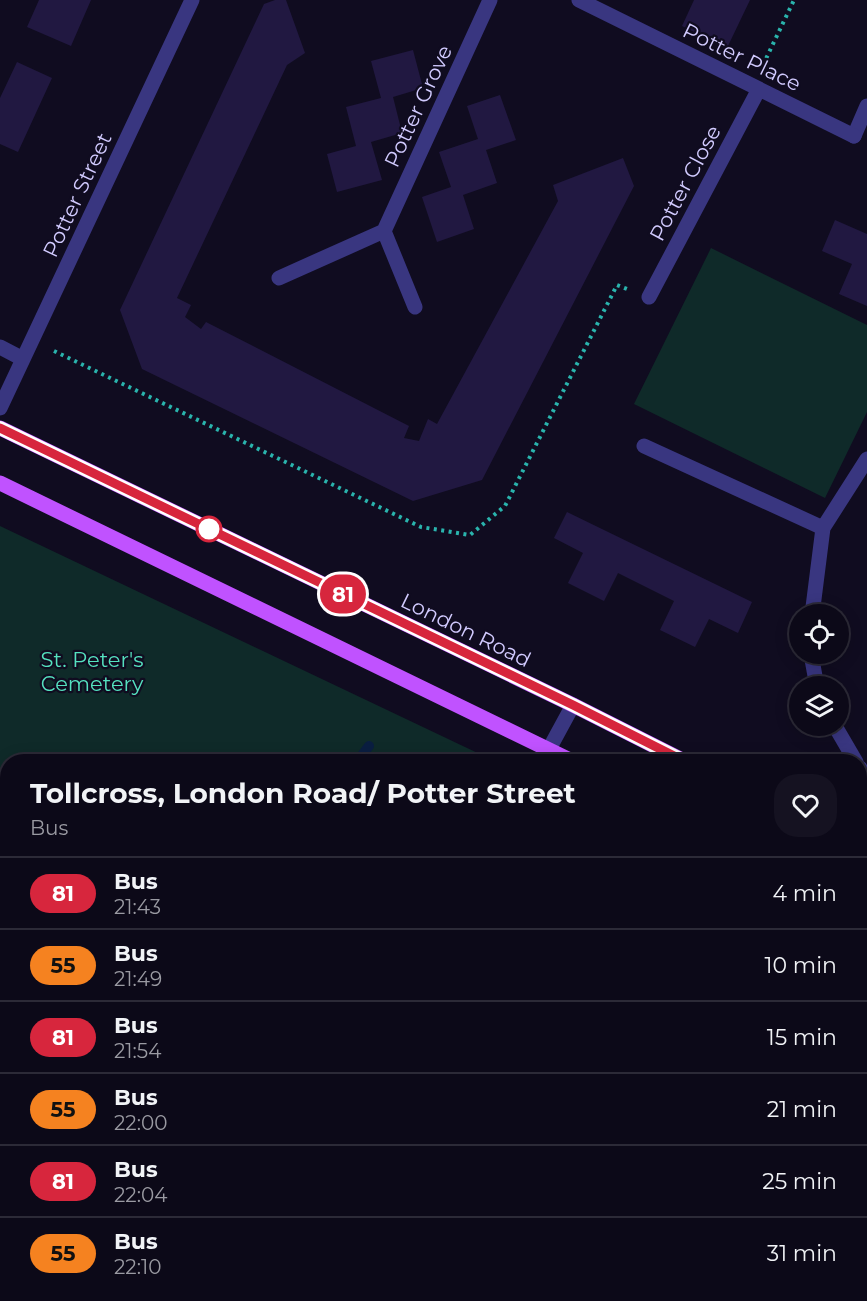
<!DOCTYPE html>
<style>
body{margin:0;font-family:Montserrat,sans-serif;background:#151221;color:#f1f3f6;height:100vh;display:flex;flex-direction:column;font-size:22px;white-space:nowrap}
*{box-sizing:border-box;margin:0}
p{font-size:20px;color:#9a9aa2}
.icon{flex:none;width:33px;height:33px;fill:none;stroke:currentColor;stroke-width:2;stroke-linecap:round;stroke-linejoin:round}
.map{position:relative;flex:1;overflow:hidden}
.side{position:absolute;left:0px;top:754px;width:867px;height:548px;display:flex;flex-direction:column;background:#0c0918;border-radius:24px 24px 0 0;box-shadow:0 3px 15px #0003,0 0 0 2px #2c2a37}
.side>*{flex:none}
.badge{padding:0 12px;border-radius:20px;font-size:21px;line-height:39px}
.tools{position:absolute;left:789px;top:604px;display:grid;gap:12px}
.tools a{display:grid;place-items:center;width:60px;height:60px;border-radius:50%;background:#0c0918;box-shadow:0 3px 15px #0003,0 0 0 2px #2c2a37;font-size:30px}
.map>.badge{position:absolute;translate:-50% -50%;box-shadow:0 0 0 3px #fff}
.round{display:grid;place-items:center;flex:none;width:63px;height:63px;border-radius:24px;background:#151221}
.overview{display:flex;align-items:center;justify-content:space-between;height:102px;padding:0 30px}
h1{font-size:28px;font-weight:700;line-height:45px}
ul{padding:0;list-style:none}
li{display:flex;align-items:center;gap:18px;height:72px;padding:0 30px;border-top:2px solid #2c2a37}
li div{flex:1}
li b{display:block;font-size:22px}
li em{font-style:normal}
li .badge{min-width:66px;font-weight:700;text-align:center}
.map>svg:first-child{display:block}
.green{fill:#0f2a29}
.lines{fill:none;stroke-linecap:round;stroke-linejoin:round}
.stream{stroke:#0a1e41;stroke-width:10}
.building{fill:#211841}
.path{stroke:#2ab4ad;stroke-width:4;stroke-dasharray:3 4.5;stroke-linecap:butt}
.lane{stroke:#393680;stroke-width:15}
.street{stroke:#393680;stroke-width:15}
.primary{stroke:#c052ff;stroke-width:15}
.line-casing{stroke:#fff;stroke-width:14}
.line{stroke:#d7263d;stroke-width:9}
.stop-dot{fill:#fff;stroke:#d7263d;stroke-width:3}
.labels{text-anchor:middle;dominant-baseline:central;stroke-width:4.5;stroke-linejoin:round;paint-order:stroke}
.street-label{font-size:21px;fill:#d2cbff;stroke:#100c20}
.park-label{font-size:21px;fill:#55e1bf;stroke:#100c20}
</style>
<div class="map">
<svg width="867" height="1301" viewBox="0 0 867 1301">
<rect width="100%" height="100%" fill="#100c20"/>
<path class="green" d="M711,248L867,325V412L825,498L634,404Z
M0,526L486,757L485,760L488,762H8V1294H860V1214L867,1217V1301H0Z"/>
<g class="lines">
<path class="stream" d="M357,762L369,746
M0,1110L8,1108"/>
</g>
<path class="building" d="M39,0H91L71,46L27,27Z
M275,0H286L305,53L287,65L177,298L191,305L185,317L201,329L206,322L409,426L404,438L419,441L428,419L437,424L558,201L553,185L623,158L634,186L482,480L413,501L142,369L120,310L264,4Z
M694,0H750L727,48L682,26Z
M413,50L423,88L393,97L402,133L371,142L382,180L337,192L327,154L356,146L346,107L381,98L371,61Z
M17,62L52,78L18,152L0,144V98Z
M500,95L516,140L486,150L497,183L463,195L474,229L437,242L422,197L451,187L439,152L478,139L467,106Z
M835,220L867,234V306L839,294L852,264L822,251Z
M567,512L752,602L738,633L709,619L695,647L660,630L674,601L618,573L604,601L568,583L583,553L554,538Z
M356,1294H387L384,1301H373L355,1297Z
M418,1294H446L461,1299L460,1301H416Z"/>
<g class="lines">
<path class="path" d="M763,65L794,0
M54,351L421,527L470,535L505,506L617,285L627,289
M860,1054L867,1059"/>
<path class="lane" d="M854,136L867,106
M542,762L573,705
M0,964L8,967
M270,1294L292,1301
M51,1301L54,1294
M247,1301L250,1294"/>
<path class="street" d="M579,0L854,136
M384,231L415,307
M279,278L384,231L490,0
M649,297L759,89
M0,347L23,359
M0,408L192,0
M644,446L823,528
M812,615L823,528L867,459
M811,654L817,687
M835,726L856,762
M860,768L867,781"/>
<path class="primary" d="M0,428L573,705L686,762
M0,483L574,762
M860,857L867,861
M860,916L867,920"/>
</g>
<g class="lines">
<defs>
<path id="line" d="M0,428L573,705L686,762"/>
</defs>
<use href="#line" class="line-casing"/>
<use href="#line" class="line"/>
</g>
<circle class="stop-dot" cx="209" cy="529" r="12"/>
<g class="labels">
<g class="street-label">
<text transform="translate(742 57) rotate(26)">Potter Place</text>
<text transform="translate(418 106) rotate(-65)">Potter Grove</text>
<text transform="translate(685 183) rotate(-62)">Potter Close</text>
<text transform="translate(77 195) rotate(-65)">Potter Street</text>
<text transform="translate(466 630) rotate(26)">London Road</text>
</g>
<g class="park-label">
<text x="92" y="659">St. Peter's<tspan x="92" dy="24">Cemetery</tspan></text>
</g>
</g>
</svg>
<div class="tools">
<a><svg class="icon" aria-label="locate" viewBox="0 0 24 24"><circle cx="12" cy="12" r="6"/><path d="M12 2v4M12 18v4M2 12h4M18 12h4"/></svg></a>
<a><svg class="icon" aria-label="layers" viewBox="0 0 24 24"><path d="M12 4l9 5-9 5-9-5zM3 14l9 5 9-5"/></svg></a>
</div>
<b class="badge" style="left:343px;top:594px;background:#d7263d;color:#fff">81</b>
<section class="side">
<div class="overview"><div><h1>Tollcross, London Road/ Potter Street</h1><p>Bus</p></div><a class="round"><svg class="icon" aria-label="heart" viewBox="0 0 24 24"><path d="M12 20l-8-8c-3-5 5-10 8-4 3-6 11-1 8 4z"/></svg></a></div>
<ul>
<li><span class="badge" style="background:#d7263d;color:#fff">81</span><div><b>Bus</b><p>21:43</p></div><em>4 min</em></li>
<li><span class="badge" style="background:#f58220;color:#111">55</span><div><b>Bus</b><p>21:49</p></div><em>10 min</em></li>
<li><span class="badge" style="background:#d7263d;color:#fff">81</span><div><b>Bus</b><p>21:54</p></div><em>15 min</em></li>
<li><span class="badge" style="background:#f58220;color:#111">55</span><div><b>Bus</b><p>22:00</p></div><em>21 min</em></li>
<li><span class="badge" style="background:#d7263d;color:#fff">81</span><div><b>Bus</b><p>22:04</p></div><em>25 min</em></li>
<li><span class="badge" style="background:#f58220;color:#111">55</span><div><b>Bus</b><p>22:10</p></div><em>31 min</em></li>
</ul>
</section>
</div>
